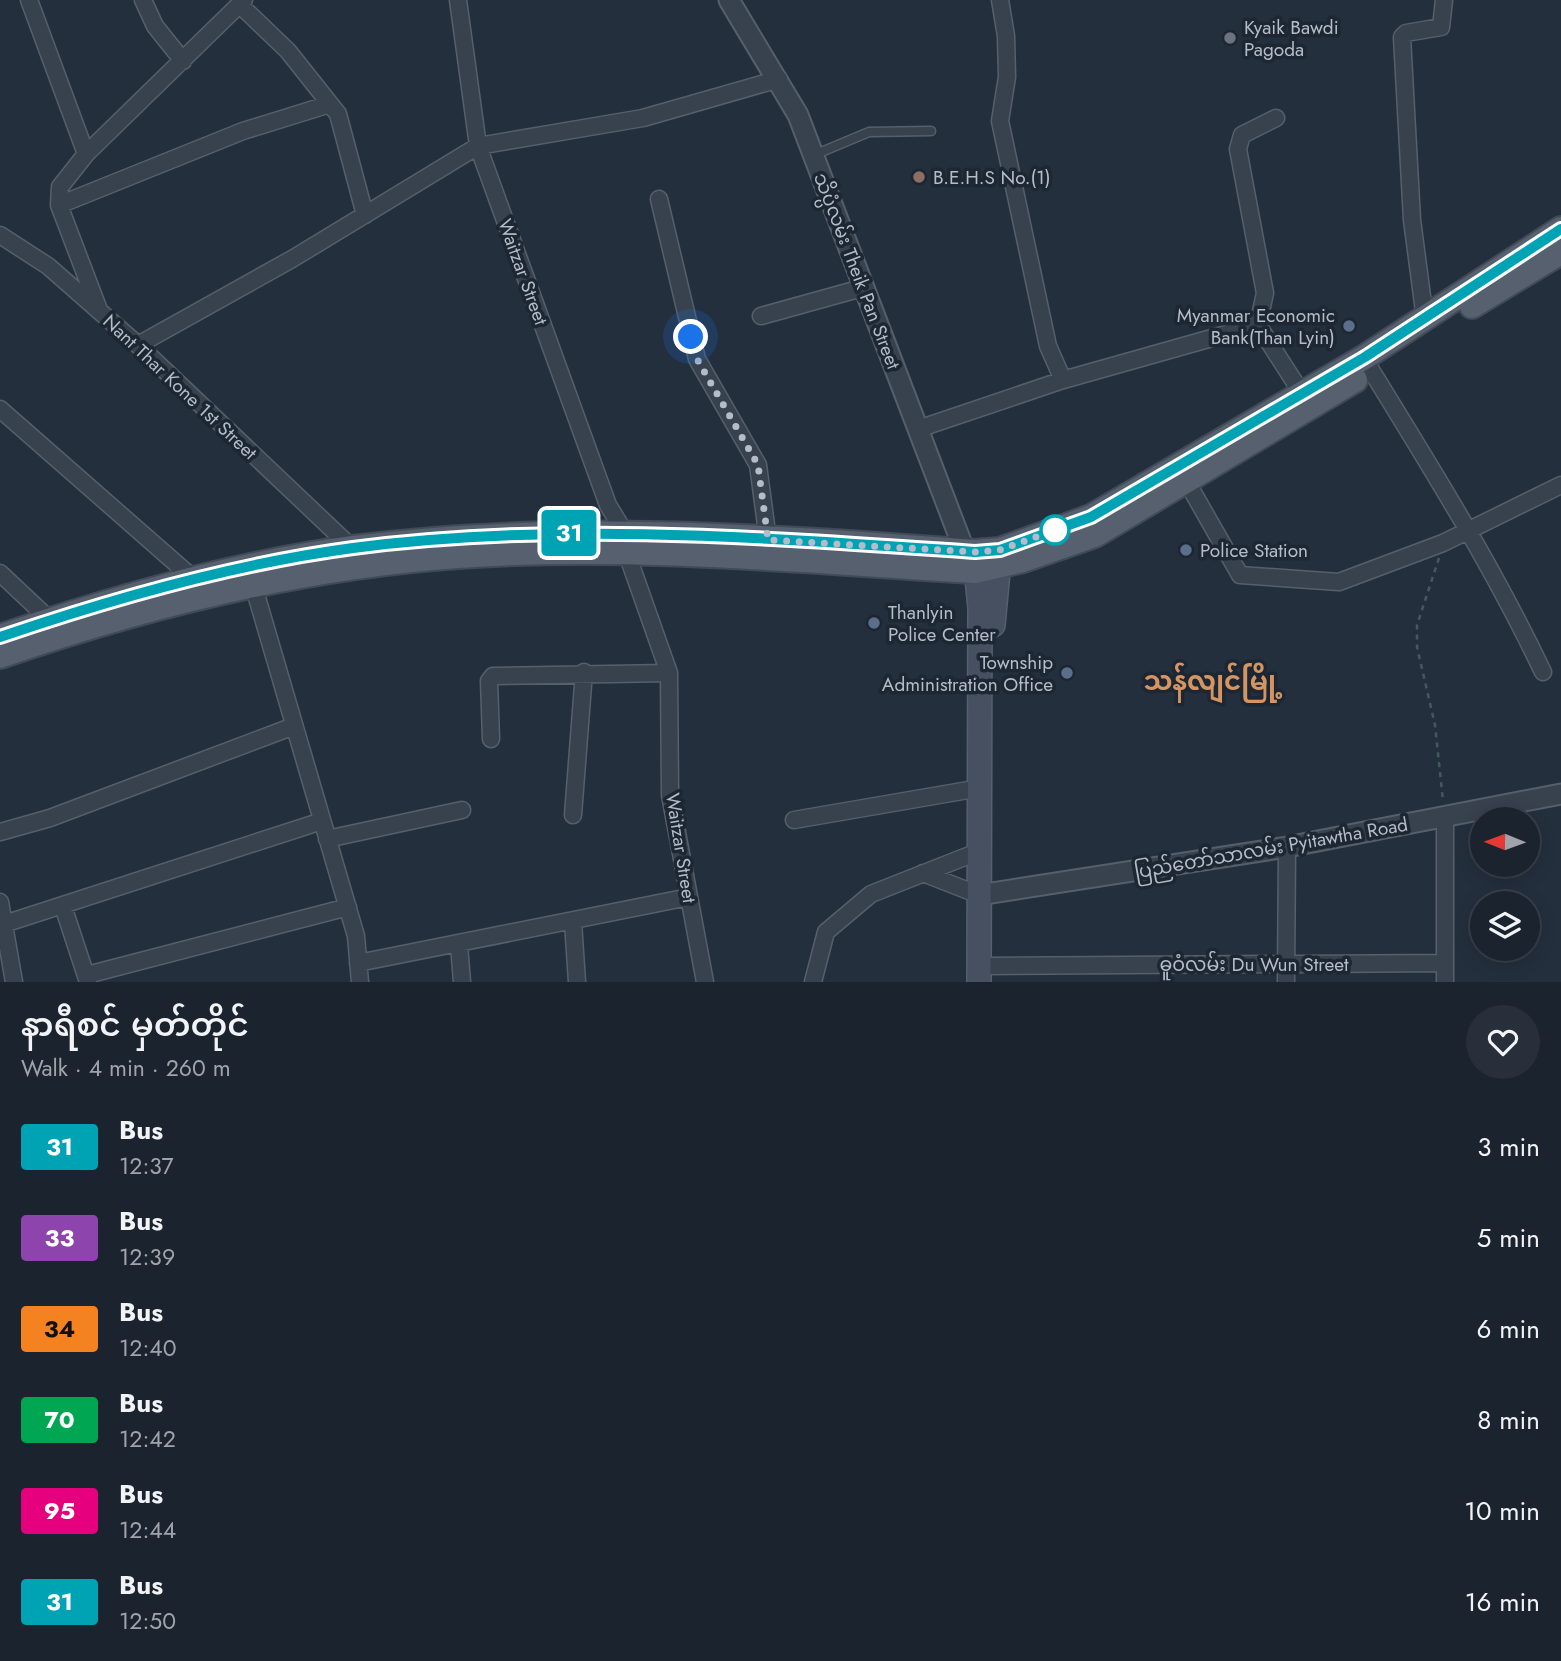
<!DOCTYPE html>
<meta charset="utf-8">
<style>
body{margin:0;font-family:Jost,"Noto Sans Myanmar",sans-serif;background:#282f3a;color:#f1f3f6;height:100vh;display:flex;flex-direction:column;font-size:26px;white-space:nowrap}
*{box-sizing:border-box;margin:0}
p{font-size:23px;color:#a0a4aa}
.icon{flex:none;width:38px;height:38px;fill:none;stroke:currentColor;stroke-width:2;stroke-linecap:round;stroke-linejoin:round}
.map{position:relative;height:982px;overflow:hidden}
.details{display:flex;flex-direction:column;background:#1b232e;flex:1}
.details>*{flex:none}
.badge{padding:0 14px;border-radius:5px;font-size:24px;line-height:46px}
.needle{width:46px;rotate:271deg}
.buttons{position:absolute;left:1470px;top:807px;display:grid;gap:14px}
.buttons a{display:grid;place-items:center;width:70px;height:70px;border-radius:50%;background:#1b232e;box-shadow:0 4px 18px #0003,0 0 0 2px #39404a;font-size:35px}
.you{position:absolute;width:35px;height:35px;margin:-18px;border:5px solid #fff;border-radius:50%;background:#1a73e8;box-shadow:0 0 0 10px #1a73e833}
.map>.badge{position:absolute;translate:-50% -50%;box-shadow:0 0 0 4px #fff}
.round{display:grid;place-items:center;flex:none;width:74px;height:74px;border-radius:37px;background:#282f3a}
.head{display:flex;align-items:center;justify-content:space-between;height:119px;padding:0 21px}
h1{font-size:33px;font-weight:600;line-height:52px}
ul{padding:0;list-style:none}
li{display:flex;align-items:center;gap:21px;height:91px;padding:0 21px}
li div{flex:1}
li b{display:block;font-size:26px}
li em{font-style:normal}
li .badge{min-width:77px;font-weight:700;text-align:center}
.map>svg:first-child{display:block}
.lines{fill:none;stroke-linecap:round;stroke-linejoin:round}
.service-casing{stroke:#565f6c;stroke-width:11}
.minor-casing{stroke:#565f6c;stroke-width:19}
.tertiary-casing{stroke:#565f6c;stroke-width:23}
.secondary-casing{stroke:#565f6c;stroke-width:26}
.primary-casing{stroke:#414a57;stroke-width:28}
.path{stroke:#44595c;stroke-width:2.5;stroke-dasharray:5 5;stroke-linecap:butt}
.service{stroke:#38414e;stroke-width:8}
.minor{stroke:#38414e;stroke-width:16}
.tertiary{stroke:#38414e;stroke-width:19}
.secondary{stroke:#465061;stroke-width:23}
.primary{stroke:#56606e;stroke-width:24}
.line-casing{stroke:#fff;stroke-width:16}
.line{stroke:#00a3b4;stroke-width:10}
.walk{stroke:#b4bcc9;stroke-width:7;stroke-dasharray:0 12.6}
.worship-dot{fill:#6b7280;stroke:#1d2633;stroke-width:2.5}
.education-dot{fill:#8d6e63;stroke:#1d2633;stroke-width:2.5}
.service-dot{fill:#5c6f8a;stroke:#1d2633;stroke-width:2.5}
.stop-dot{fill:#fff;stroke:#00a3b4;stroke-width:3.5}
.labels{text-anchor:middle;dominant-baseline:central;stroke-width:7;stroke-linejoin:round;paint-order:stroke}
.poi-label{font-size:19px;fill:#b4bcc9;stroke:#1d2633;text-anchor:start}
.street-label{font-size:19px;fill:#b4bcc9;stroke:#1d2633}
.district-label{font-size:26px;font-weight:bold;fill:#d59563;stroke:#1d2633}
</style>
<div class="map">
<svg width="1561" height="982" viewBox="0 0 1561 982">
<rect width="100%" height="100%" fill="#242f3e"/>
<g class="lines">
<defs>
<path id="service" d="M814,155L869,132L931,131"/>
<path id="minor" d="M29,0L86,154
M143,0L155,26L183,61
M458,0L478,146L608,505L625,533
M1000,0L1006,36L1007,77L1000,121L1048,346L1063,380
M241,6L288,51L338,114L365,215
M1276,118L1242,135L1238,149L1265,293L1258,325L1306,400
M659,199L697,359L758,465L768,540
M59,205L243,131L330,104
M0,235L48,266L138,345L352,548
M99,310L59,205L60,187L86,154L244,0
M761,316L862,288
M1425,319L1412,220L1402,37L1406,33L1441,27L1444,0
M138,345L292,259L478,146L643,118L779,79
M1371,370C1432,469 1493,567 1543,672
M0,409L195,580
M918,429L1063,380L1258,325
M1183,475L1240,575L1339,582L1443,543L1561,485
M626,551L669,673L670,795L705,982
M0,573L50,620
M253,584L356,936L360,982
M491,739L489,681L493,676L669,673
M573,815L584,672
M794,820L980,788
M0,832L50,818L294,726
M327,839L462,810
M923,873L979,895
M0,902L14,982
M63,906L88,982
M573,922L577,982
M4,924L322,821
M459,945L462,982
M358,963L689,897
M979,966L1445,963
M87,975L348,907
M813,982L826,932L871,894L980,851
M1286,982L1287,847
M1445,982V818"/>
<path id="tertiary" d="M729,0L798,115L965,552
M979,895L1287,847L1561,794"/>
<path id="secondary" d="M966,554L977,578L980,608L979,982
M993,625L1000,550"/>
<path id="primary" d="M1472,306L1561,252
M0,637C114,598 233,564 353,548C559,522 769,536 975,552L1000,550L1091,517L1365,357L1561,229
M0,656C148,605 301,567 458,556C630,544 803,561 975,571L1023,560L1095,535L1355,380"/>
</defs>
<use href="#service" class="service-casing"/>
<use href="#minor" class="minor-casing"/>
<use href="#tertiary" class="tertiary-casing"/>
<use href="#secondary" class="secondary-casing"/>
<use href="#primary" class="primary-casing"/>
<path class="path" d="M1439,558L1417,625V647L1435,725L1443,801"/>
<use href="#service" class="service"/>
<use href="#minor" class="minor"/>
<use href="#tertiary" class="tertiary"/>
<use href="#secondary" class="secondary"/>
<use href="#primary" class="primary"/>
</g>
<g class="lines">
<defs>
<path id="line" d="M0,637C114,598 233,564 353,548C560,521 768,538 975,552L1000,550L1091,517L1365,357L1561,229"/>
</defs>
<use href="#line" class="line-casing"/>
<use href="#line" class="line"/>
<path class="walk" d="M691,337L697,359L758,465L768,540L975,552L1000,550L1055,530"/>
</g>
<circle class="worship-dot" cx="1230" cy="38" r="7"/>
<circle class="education-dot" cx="919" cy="177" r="7"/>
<g class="service-dot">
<circle cx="1349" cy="326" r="7"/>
<circle cx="1186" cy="550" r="7"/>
<circle cx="874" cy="623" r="7"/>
<circle cx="1067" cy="673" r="7"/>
</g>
<circle class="stop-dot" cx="1055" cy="530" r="14"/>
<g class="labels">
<g class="poi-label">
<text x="1244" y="27">Kyaik Bawdi<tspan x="1244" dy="22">Pagoda</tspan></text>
<text x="933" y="177">B.E.H.S No.(1)</text>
<text x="1335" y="315" text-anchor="end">Myanmar Economic<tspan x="1335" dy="22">Bank(Than Lyin)</tspan></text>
<text x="1200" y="550">Police Station</text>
<text x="888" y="612">Thanlyin<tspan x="888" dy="22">Police Center</tspan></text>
<text x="1053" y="662" text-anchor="end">Township<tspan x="1053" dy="22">Administration Office</tspan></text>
</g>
<g class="street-label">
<text transform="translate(857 271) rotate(69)">သိပ္ပံလမ်း Theik Pan Street</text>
<text transform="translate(523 272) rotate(70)">Waitzar Street</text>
<text transform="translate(180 387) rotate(43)">Nant Thar Kone 1st Street</text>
<text transform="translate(681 848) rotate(81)">Waitzar Street</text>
<text transform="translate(1271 848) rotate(-10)">ပြည်တော်သာလမ်း Pyitawtha Road</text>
<text x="1254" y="964">ဓူဝံလမ်း Du Wun Street</text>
</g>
<g class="district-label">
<text x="1213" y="681">သန်လျင်မြို့</text>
</g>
</g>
</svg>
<div class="buttons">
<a><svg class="needle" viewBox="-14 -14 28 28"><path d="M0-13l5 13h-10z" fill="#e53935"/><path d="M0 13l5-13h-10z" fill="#a0a4aa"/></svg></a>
<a><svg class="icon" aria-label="layers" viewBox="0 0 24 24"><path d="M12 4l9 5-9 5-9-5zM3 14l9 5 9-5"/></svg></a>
</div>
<div class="you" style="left:691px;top:337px"></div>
<b class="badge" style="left:569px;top:533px;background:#00a3b4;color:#fff">31</b>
</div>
<section class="details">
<div class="head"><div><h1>နာရီစင် မှတ်တိုင်</h1><p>Walk · 4 min · 260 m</p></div><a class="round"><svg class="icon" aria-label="heart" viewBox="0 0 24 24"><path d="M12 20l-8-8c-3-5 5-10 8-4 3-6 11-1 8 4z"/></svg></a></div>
<ul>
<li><span class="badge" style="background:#00a3b4;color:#fff">31</span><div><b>Bus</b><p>12:37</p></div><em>3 min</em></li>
<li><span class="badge" style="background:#8e44ad;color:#fff">33</span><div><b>Bus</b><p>12:39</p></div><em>5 min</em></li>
<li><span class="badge" style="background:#f58220;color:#111">34</span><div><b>Bus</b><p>12:40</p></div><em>6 min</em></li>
<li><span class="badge" style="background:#00a651;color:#fff">70</span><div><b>Bus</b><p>12:42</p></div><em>8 min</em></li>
<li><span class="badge" style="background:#e6007e;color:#fff">95</span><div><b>Bus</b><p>12:44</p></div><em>10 min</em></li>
<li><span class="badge" style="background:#00a3b4;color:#fff">31</span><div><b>Bus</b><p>12:50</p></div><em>16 min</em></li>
</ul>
</section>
